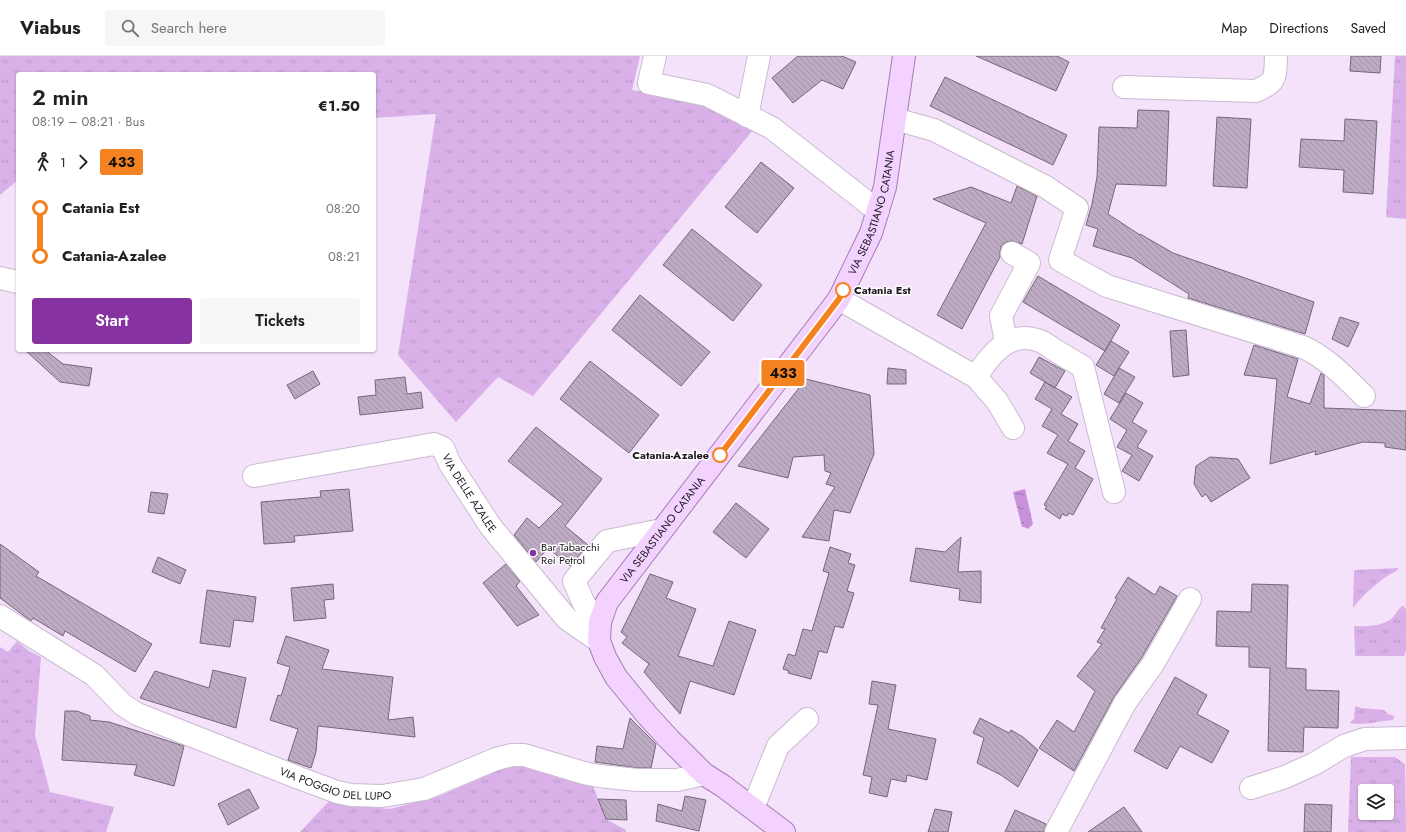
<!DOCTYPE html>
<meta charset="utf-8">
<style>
body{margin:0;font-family:Jost,sans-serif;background:#f6f6f6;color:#202124;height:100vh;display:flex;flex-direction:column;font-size:15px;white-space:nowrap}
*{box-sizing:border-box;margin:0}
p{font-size:13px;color:#757577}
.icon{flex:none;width:22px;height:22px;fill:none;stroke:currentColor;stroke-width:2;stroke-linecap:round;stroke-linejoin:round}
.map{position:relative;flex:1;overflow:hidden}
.side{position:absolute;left:16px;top:16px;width:360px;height:280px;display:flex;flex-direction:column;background:#fff;border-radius:4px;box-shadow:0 1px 3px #0004}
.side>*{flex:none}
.badge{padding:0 8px;border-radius:3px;font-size:14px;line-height:26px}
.fabs{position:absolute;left:1358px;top:728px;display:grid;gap:8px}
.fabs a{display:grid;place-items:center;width:36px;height:36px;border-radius:4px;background:#fff;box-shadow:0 1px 3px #0004;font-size:20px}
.map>.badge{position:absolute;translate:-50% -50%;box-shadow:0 0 0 2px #fff}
.legs{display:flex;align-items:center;gap:6px;height:44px;padding:0 16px;font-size:13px}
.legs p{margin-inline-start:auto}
.head{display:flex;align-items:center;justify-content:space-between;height:68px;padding:0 16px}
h1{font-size:22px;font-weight:600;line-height:30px}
.cta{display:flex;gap:8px;margin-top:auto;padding:8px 16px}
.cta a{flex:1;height:46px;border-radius:4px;background:#8632a1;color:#fff;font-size:16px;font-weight:600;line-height:46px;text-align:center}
.cta a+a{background:#f6f6f6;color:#202124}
ul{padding:0 16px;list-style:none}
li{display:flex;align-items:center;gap:14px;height:48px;font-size:15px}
li i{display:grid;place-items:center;width:6px;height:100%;margin:0 5px;background:currentColor}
li i::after{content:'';width:10px;height:10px;margin:-5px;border:3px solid;border-radius:50%;background:#fff}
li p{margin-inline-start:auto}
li:first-child i{background:linear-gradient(#0000 50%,currentColor 0)}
li:last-child i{background:linear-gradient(currentColor 50%,#0000 0)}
header{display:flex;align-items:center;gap:24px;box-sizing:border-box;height:56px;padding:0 20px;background:#fff;border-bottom:1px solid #e0e0e0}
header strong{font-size:19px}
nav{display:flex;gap:22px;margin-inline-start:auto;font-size:14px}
.search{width:280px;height:36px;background:#f6f6f6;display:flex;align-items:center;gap:10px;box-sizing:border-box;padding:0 14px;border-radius:4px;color:#757577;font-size:15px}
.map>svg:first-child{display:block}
.grass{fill:url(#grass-tufts);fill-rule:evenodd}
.water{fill:url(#water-ripples)}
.building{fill:url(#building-back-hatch);stroke:#75667b}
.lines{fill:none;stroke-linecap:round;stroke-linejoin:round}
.minor-casing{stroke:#cbbad1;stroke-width:24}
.major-casing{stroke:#a37db1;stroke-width:24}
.minor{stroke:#fff;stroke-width:22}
.major{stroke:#f3d2ff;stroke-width:22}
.line-1-casing{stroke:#fff;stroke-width:9}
.line-1{stroke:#f58220;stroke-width:6}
.stop-1-dot{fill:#fff;stroke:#f58220;stroke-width:2}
.poi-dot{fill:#8632a1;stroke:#fff;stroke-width:1.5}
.labels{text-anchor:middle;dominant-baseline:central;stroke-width:3;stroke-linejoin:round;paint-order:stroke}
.street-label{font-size:11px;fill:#1d161f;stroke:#fff}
.stop-label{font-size:11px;font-weight:bold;fill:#1d161f;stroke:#fff;text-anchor:start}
.poi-label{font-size:11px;fill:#1d161f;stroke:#fff;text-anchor:start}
</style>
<header>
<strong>Viabus</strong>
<div class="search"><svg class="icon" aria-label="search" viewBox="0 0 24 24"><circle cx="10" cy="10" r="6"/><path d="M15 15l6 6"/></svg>Search here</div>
<nav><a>Map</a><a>Directions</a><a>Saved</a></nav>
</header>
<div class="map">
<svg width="1406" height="776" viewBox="0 0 1406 776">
<defs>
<pattern id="grass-tufts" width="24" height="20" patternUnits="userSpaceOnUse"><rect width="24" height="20" fill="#d9b1e8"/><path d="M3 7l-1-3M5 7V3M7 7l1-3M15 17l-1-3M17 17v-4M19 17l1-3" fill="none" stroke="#ba98c7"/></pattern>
<pattern id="water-ripples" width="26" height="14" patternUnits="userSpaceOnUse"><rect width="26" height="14" fill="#c792db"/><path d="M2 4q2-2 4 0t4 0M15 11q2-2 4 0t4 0" fill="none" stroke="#a176b1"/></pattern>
<pattern id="building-back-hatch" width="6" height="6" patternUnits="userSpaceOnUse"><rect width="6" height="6" fill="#bcabc2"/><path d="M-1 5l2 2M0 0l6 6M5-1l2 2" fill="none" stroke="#a192a6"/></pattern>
</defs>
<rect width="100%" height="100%" fill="#f4e2fb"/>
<path class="grass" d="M0,0H640L632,34L702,46L753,74L533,340L498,321L456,366L398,299L436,58L374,62V18H18V124L0,139Z
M1395,0H1406V163L1386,161Z
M1399,512C1395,517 1391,517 1386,521C1374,529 1362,540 1353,552L1354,514Z
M1403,549L1406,554V594L1404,600H1355L1354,570C1366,571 1380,570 1390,564C1395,560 1397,554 1403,549Z
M17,585L29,595L41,601L35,679L50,736L114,751L106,776H0V591L8,596Z
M1355,650L1361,652L1384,654L1388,658L1394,660L1393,664C1380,665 1362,670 1350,667L1354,663Z
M1351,701H1395L1405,708L1406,776H1348ZM1365,735H1387V757H1365Z
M518,710H526L593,730L606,763L626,774V776H300L330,744L358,750L390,753L442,739L499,714Z"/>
<path class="water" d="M1025,433L1033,468L1028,473L1024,471H1022L1013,436Z"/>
<path class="building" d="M798,0H842L856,6L843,33L822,24L793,47L772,22Z
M976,0H1057L1069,6L1056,35Z
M1351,0H1381L1380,17L1350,15Z
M945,21L1067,79L1053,109L930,50Z
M1138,54L1169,55L1166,130L1116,128L1108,158L1140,179V178L1173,197L1314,246L1305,278L1188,242L1189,238L1132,202L1093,190L1098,173L1086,169L1092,148L1097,121L1099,71L1137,72Z
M1217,61L1251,63L1247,132L1213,130Z
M1345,63L1377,65L1373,138L1343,136L1344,114L1299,111L1301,83L1344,85Z
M761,106L794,132L757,177L725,151Z
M1017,130L1037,140L1022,188L1012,185L1006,186L1001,190L1000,197V201L962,273L937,259L986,167L933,143L971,131L1011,147Z
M692,173L762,229L733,265L663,209Z
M1038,220L1120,269L1105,295L1023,246Z
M640,239L710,296L681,330L612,274Z
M1340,261L1359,267L1348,291L1332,283Z
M1186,274L1189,319L1173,321L1170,275Z
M1111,285L1129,296L1114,320L1096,309Z
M1254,289L1298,303L1287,341L1310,348L1321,317L1324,319V352L1406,355V394L1385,391V387L1363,386L1315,399L1316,395L1270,408L1277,323L1244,319Z
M25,294H45L63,308L92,312L89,330L60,326Z
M1039,301L1065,315L1055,332L1030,317Z
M590,305L659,359L629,397L560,343Z
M888,312L906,314V328H887Z
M1119,312L1135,321L1119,347L1104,338Z
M313,315L320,328L295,343L287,329Z
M405,321L407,338L421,336L423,352L360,359L358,341L376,339L375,324Z
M806,323L870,339L874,398L850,457L834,454L829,485L802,481L835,431L826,428L831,417L825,415L824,399L793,401L788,422L738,410Z
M1045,326L1072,341L1061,358L1078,368L1068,385L1085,395L1075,412L1093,423L1073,459L1069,457L1067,460L1062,458L1060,463L1045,453L1047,450L1044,449L1068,408L1047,397L1058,379L1042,370L1052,353L1035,343Z
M1126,337L1143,347L1132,366L1147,375L1137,391L1153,400L1139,425L1122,415L1132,399L1117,391L1127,374L1110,363Z
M536,371L602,423L565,470L588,489L570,510L548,492L536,506L514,479L527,462L539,472L563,448L508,405Z
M1210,401L1238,403L1250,422L1211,446L1206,438L1202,441L1194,428L1196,410Z
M349,433L353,475L294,480L295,486L264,488L261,446L321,441L320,435Z
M151,436L168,438L164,458L148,456Z
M736,447L769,473L746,502L713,476Z
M961,481L958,516L981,515V547L959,544L960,533L910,525L916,492L945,496Z
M0,488L39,516L36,520L152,588L135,616L65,575L63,580L33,562L31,565L0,542Z
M830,491L851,498L848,507L855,509L847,535L854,537L843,572L835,570L827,597L819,595L811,623L788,617L789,615L783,613L788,598L795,600L803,573L812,575L829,517L823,515Z
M158,501L186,514L180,528L152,516Z
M506,508L520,525L516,530L539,559L517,570L483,527Z
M650,518L673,526L666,542L696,553L678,600L713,610L729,565L756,574L734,639L690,625L680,658L644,616L649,608L622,587L627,581L621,576Z
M1128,521L1155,539L1160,530L1177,540L1142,601L1114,641L1074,715L1039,692L1057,664L1074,676L1095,635L1077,620L1102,588L1097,586L1105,573L1101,572L1117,543L1115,542Z
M333,528L334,543L324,544L326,562L294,565L291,532Z
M1252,528L1288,529L1286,612L1306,613V634L1339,635L1338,672L1304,671L1303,696L1268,695L1270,612L1249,611V591L1216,590L1217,555L1251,556Z
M207,534L256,541L253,566L234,564L230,591L200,587Z
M286,580L329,594L322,613L393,621L388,664L413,661L415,681L318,670L316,696L311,712L288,704L298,673L270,664L278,639L281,640L290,611L277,607Z
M213,614L246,622L236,672L140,642L155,615L209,632Z
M1175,621L1207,639L1197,658L1229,675L1212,707L1180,690L1167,713L1134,695Z
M872,625L896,629L888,673L936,683L927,724L907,719L906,726L891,723L887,741L869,737L872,721L863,719L878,649L869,648Z
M65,655H77L90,660V664L109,666L184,690L174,730L134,719L137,709L62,704Z
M630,662L656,688L651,712H638L595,706L597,690L623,693Z
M980,662L1009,677L1011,674L1023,681L1038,694L1018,731L1001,719L977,707L984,682L973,677Z
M249,733L259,752L228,769L218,748Z
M685,740L706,744L699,775L656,765L658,748L682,755Z
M598,743L626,744L627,764L606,763Z
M1305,748L1332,749L1331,776H1304Z
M1124,751L1142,776H1088Z
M935,753L952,756L948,776H928Z
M1015,754L1046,768L1044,776H1005Z"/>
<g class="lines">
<defs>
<g id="minor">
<path d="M655,0L649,27L707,39L772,72L878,155"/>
<path d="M1124,31L1256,35C1277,26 1275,22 1276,0"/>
<path d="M747,60L759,0"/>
<path d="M895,63L934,74L1046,131L1077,152L1060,204L1107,230L1303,291C1327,302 1345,321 1364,340"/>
<path d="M0,222L18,226"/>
<path d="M839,243L976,321L997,345L1013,372"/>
<path d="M1006,286L1001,260L1029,207L1012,197"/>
<path d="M976,321C990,299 1009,273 1040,285C1045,287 1049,290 1053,293C1063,299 1073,305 1083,311L1114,436"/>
<path id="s1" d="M254,420L434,388L443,392L450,408L491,471L567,563L599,585"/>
<path id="s2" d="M0,560L94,619L123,649L137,658L299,722L337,736L351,739L382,740L424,733L496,703L512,699H524L584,717L599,720L637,724H677L704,718"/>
<path d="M600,566L584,548L574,525L607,485L662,474"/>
<path d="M1251,732L1285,721L1314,708L1344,690L1365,683L1406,682"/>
<path d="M753,752L778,690L807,663"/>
<path d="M1056,776L1125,647L1153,608L1190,543"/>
</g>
<g id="major">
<path id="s3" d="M784,776L723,730L704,718L669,683L647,659L616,621L605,601L599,585L600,566L607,546L839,243L871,177L885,131L904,0"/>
</g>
</defs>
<use href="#minor" class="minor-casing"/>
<use href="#major" class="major-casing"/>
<use href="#minor" class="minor"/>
<use href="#major" class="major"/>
</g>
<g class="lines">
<defs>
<path id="line-1" d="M720,399L839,243L843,234"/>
</defs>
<use href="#line-1" class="line-1-casing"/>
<use href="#line-1" class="line-1"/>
</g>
<g class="stop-1-dot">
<circle cx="843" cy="234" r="7"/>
<circle cx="720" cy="399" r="7"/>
</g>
<circle class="poi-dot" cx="533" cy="497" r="4"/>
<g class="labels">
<g class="street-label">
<text stroke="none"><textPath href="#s3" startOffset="785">VIA SEBASTIANO CATANIA</textPath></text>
<text stroke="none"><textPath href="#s1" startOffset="245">VIA DELLE AZALEE</textPath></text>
<text stroke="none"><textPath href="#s3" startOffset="401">VIA SEBASTIANO CATANIA</textPath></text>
<text stroke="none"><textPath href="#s2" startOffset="381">VIA POGGIO DEL LUPO</textPath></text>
</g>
<g class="stop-label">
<text x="854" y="234">Catania Est</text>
<text x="709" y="399" text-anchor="end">Catania-Azalee</text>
</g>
<g class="poi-label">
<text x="541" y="491">Bar Tabacchi<tspan x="541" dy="13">Rei Petrol</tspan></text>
</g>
</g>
</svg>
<div class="fabs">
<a><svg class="icon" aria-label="layers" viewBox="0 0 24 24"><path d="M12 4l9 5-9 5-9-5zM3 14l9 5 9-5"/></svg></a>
</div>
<b class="badge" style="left:783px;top:317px;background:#f58220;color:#111">433</b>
<section class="side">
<div class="head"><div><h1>2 min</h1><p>08:19 – 08:21 · Bus</p></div><b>€1.50</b></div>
<div class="legs"><svg class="icon" aria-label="walk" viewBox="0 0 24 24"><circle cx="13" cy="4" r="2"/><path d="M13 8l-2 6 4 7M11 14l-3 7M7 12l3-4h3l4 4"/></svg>1<svg class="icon" aria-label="forward" viewBox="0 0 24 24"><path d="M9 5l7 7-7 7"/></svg><b class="badge" style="background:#f58220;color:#111">433</b></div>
<ul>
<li><i style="color:#f58220"></i><b>Catania Est</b><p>08:20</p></li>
<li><i style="color:#f58220"></i><b>Catania-Azalee</b><p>08:21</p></li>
</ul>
<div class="cta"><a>Start</a><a>Tickets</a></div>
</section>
</div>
